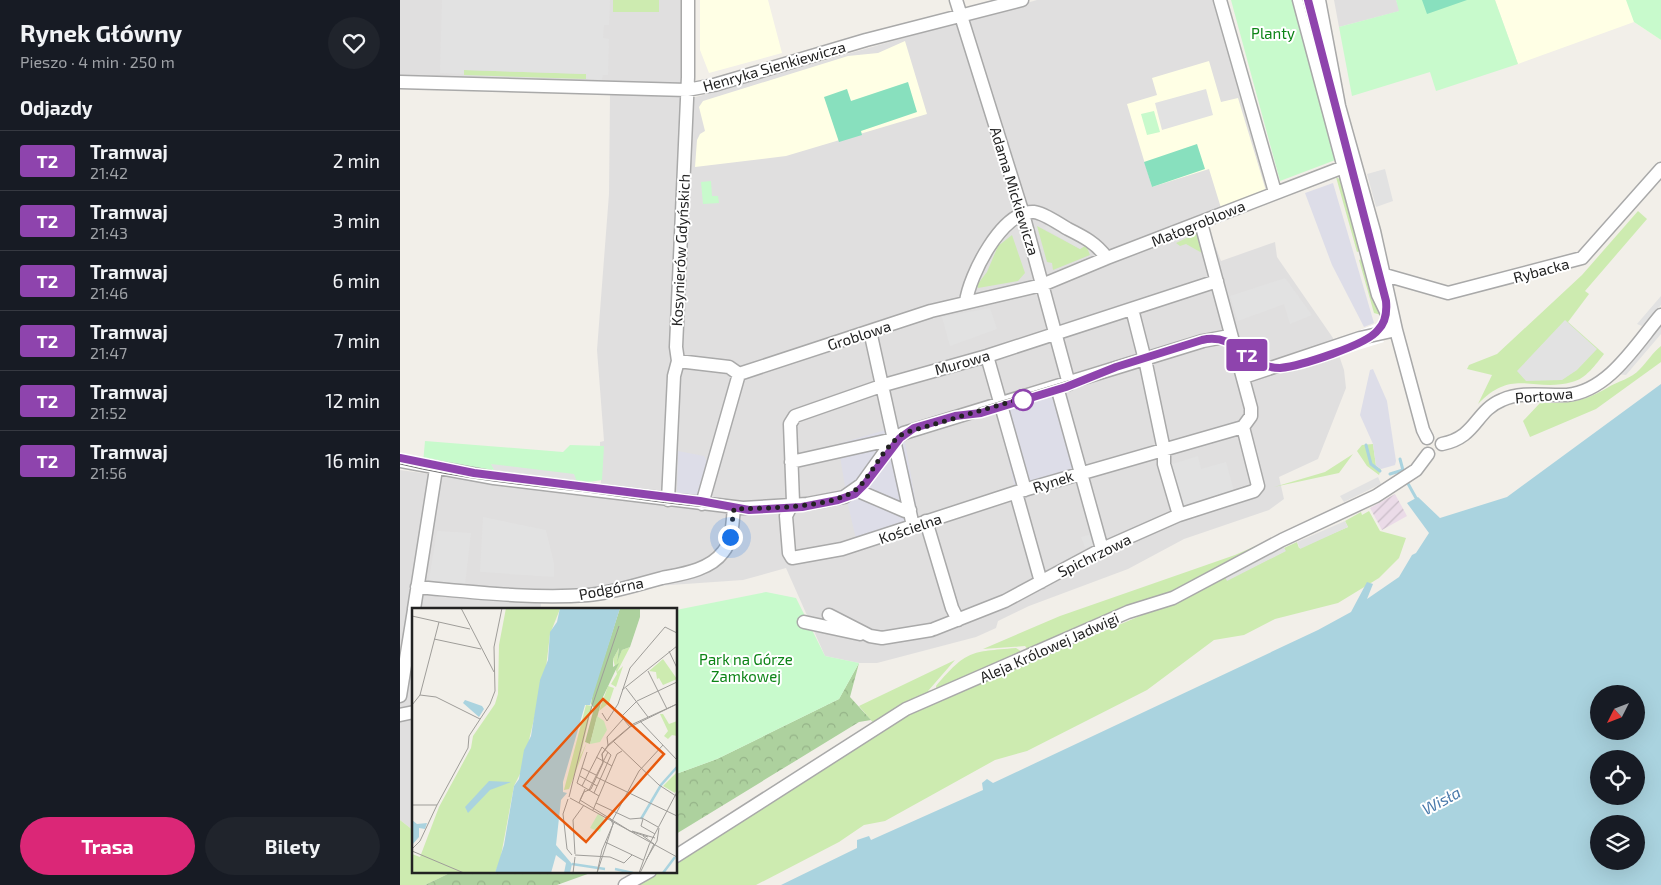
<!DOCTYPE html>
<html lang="pl">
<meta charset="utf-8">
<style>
body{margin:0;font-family:"Exo 2",sans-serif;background:#20242c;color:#f1f3f6;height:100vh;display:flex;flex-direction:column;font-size:19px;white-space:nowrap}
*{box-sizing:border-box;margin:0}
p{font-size:16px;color:#9ea1a6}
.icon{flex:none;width:28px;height:28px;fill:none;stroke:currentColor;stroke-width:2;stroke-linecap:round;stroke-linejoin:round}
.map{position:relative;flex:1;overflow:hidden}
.side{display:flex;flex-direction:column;background:#171b24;width:400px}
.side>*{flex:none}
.badge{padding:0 10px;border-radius:4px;font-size:18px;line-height:32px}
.needle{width:32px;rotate:228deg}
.buttons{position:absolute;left:1190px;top:685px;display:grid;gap:10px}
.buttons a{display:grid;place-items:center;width:55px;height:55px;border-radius:50%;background:#171b24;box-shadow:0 5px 20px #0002;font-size:25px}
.you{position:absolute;width:25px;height:25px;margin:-12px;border:4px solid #fff;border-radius:50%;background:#1a73e8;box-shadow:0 0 0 8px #1a73e833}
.map>.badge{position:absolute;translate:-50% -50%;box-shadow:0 0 0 2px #fff}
h2{padding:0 20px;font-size:19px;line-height:45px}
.round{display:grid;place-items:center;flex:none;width:52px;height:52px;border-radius:26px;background:#20242c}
.headline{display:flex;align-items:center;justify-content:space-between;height:85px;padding:0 20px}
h1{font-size:24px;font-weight:700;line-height:38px}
.action{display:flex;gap:10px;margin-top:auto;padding:10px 20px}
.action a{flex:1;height:58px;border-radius:30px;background:#db2777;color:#fff;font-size:20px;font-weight:700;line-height:58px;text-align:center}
.action a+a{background:#20242c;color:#f1f3f6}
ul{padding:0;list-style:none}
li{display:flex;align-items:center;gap:15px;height:60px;padding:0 20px;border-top:1px solid #363941}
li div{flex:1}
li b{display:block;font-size:19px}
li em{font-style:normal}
li .badge{min-width:55px;font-weight:700;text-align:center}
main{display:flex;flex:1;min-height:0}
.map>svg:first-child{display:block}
.residential{fill:#e0dfdf}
.industrial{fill:url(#industrial-furrows)}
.education{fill:#ffffe5}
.grass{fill:#cdebb0}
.forest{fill:url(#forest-crowns)}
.park{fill:#c8facc}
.pitch{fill:#88e0be}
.parking{fill:#e2e2e2}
.plaza{fill:#dddde8}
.water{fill:#aad3df;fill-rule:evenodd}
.pier{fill:#fff}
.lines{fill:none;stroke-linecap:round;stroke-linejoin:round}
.stream{stroke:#aad3df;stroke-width:3}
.minor-casing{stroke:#a9a9a9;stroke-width:15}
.minor{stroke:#fff;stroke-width:12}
.tram{stroke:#707070;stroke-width:1}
.line-casing{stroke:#fff;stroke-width:11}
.line{stroke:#8e44ad;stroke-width:8}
.walk{stroke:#222;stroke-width:5;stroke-dasharray:0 9}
.stop-dot{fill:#fff;stroke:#8e44ad;stroke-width:2.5}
.labels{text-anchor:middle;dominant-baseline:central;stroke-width:4;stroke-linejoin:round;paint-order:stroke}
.park-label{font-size:15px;fill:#0c8416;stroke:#fff}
.street-label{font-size:15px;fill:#222;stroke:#fff}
.water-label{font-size:16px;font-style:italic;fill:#4a7aab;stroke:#fff}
.inset-river{fill:none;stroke:#aad3df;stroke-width:2.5}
.inset-road{fill:none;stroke:#9f9d99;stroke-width:1}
.view{fill:#e8590c;fill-opacity:0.15;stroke:#e8590c;stroke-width:2.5}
.inset-edge{fill:none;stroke:#222;stroke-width:2.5}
</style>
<main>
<section class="side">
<div class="headline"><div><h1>Rynek Główny</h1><p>Pieszo · 4 min · 250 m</p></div><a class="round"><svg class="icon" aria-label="heart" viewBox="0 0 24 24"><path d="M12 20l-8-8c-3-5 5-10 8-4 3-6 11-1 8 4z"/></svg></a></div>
<h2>Odjazdy</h2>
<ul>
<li><span class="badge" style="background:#8e44ad;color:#fff">T2</span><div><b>Tramwaj</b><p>21:42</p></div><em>2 min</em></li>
<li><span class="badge" style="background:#8e44ad;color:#fff">T2</span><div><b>Tramwaj</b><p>21:43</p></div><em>3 min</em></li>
<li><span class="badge" style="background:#8e44ad;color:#fff">T2</span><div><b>Tramwaj</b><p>21:46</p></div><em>6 min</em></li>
<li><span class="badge" style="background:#8e44ad;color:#fff">T2</span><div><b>Tramwaj</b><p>21:47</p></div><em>7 min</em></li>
<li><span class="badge" style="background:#8e44ad;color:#fff">T2</span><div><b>Tramwaj</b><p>21:52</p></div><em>12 min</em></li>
<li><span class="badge" style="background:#8e44ad;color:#fff">T2</span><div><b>Tramwaj</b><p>21:56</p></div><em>16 min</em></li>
</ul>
<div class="action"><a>Trasa</a><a>Bilety</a></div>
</section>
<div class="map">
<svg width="1261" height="885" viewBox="0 0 1261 885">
<defs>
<pattern id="industrial-furrows" width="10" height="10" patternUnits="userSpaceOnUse" patternTransform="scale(1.25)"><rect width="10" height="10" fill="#ebdbe8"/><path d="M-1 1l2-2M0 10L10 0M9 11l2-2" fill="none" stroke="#c9bcc7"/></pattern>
<pattern id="forest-crowns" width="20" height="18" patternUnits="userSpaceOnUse" patternTransform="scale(1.25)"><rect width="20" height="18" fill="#add19e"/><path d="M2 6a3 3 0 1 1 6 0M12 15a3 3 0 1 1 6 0" fill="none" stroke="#95b388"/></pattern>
</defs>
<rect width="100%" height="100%" fill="#f2efe9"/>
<path class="residential" d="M0,0H284L282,82L279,85L0,79Z
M637,0H815L867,191L804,216L821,261L875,242L877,257L933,338L944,370L946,388L918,459L879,477L884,499L869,510L784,539L728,569L629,606L598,621L596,628L576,637L477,663H459L425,656L386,568L343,580L140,594L141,609H14V831L0,820V470L200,497L203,448L200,447V442L204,441L197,350L209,194L210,93L296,97Z
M934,0H996L1000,11L939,27Z"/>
<path class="industrial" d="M995,494L1007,516L982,530L970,508Z"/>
<path class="education" d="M300,0H368L382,53L309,73L300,50Z
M1095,0H1261V40L1234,22L1118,64Z
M505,41L527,114L386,156L295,167L297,140L300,134L305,131L299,107L303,101L448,56L478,53Z
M809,61L821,102L838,98L867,194L821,208L809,169L752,187L727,104L757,95L752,78Z"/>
<path class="grass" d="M213,0H259V12H213Z
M64,70L187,74L186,79L64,75Z
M936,177L943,181L963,250L957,252Z
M1238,211L1247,219L1185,291L1189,294L1168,322L1204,354C1196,364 1186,379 1172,382C1133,393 1113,367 1078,404L1092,375L1067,369L1069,365L1097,354L1182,275Z
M637,226L680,249L686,245L690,255L653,270L652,263L647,262Z
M797,233L802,253L786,244L780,246L776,243Z
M612,235L625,273L618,281L578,288L577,285L587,272L598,246Z
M965,258L981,315L974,313L959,260Z
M1261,346V362L1196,409L1130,437L1123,421L1140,403C1170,403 1180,403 1207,388C1218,381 1231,379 1240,369C1248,361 1252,353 1261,346Z
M973,444L976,466L981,469L979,475L967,466L957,451L962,445Z
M953,454L939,473L874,487L925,472Z
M969,511L980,531L1006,538L999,558L979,578L938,603L875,619L844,635L814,640L747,690L627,751L595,760L485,821L464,825L439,842L356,885H232L256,871H276V859L510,713L766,605L824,574L827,580L885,551L884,548L897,542L899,548L948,527L945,521L961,512L962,515Z
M874,538L780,591L629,651L625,646L583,649L660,616L835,555Z
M616,648L624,653L537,691L536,686C567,650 570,652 616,648Z
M555,660L528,691L533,690L534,693L475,725L459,706Z
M0,820L14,831V871H54L25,885H0Z"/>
<path class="forest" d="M459,663L450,697L471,720L459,722L276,834V774L317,759L439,699Z
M54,871H196L157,885H25Z"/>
<path class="park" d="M831,0H896L938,159L880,181Z
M996,0H1095L1118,64L1036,91L1030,72L952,96L939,27L999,11Z
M1226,0H1261V40L1234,22Z
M754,111L760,132L747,135L741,114Z
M311,181L312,196H318L319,203L303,204L301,182Z
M25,441L163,452L170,445L204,446L202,480L183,483L23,463Z
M366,592L396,598L425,656L459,663L439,699L317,759L276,774V610Z"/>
<path class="pitch" d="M1022,0H1067L1027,14Z
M508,82L517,112L461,131L462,135L439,142L424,97L447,89L451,101Z
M797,144L805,169L752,187L744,162Z"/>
<path class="parking" d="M42,0H210L209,25H204L203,38L209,39L208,75H203L202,80L186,79V74L64,70V74L40,73Z
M806,89L813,115L762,130L755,103Z
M985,169L993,201L976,207L967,174Z
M648,225L686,245L680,249L643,228Z
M885,278L912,315L890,324L884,304L838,321L830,296Z
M1261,296V305L1242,326L1237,324Z
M590,308L597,329L550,346L542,317Z
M1165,320L1197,349L1177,370L1162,380L1126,381L1117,371Z
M1261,322V334L1226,375L1217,374Z
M798,456L801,469L826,462L835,495L779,511L766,466Z
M91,464L174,474L177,482L95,472Z
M978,477L981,484L944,502L940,496Z
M83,517L146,530L154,563V577L80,572Z
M945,521L948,527L900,549L897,542Z
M37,531L71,533L65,585L29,580Z
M692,534L695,545L685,548L681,537Z
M882,545L886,551L827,581L824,574Z"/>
<path class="plaza" d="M933,183L974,323L964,327L932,265L905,193Z
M973,369L987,401L996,461L995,465L981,469L976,466L973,444L960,415L970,370Z
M656,379L665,385L686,472L664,484L621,499L615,488L596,406L604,395Z
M502,425L521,532L463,549L456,539L448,505L438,444Z
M278,451L304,456L308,463L299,493L297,495L277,494Z"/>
<path class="water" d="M1261,384V885H381L457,848V840L469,836L471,840L583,790L582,783L587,779L593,783L918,630L951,612L967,582L973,584L967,599L999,577L1012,555L1016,553L1029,533L1007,503L1018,497L1040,518L1107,497ZM1199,694H1236V731H1199ZM1199,759H1236V796H1199ZM1199,824H1236V861H1199Z"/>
<path class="pier" d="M975,324L984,342L939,356L933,341Z"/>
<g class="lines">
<path class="stream" d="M966,445L971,464L980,471
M1000,459L1004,474
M990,474L1003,470
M1006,480L1016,498"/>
<defs>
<path id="minor" d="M556,0L623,214L669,384
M820,0L875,192
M899,0L978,295L991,322
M919,0L939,106L974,231L996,330L1023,430L1027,438
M0,82L287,90L314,85L466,40L622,0
M801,223L851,408V416L843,427
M985,275L1048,293L1182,258L1261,169
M817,281L587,356L484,385L395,416L390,424L393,502L386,516L389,553L392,558L442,549L617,492L843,427
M566,302C569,276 602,210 634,212C644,213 659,224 668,229C684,237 696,243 707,258
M732,309L746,364L764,450V464L779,515
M470,331L513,526
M587,356L625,490
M278,361L329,367L339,374
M339,374L531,311L642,285L707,258L954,163
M844,377L960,338L996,330
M657,387L702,549
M1042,444C1077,437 1075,411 1102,400C1122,391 1146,396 1167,395C1209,391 1236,344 1261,315
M0,461L94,478L343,508L407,504L444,497L461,485L494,439
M391,462L494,439L504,433L803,341L824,337L835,342
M456,490L505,511L510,510
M616,493L641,582
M268,500L274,376L278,361L276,347L288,77V0
M302,504L339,374
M526,521L552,608L558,620
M17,587C74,592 131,599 188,595C212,593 238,584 262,578C282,574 310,570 323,552C333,540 332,523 334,509
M14,609L36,469
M429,615L470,636L482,638L531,630
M404,622L460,634
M534,629L605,601L702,549L779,515L854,491L858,486L843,427
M0,696L14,610
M0,715L14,712
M276,856L506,709L728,612L773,598L882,540L976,496L1016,470L1028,454
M225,885L250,871"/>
</defs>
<use href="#minor" class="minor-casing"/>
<use href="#minor" class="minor"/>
<path class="tram" d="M0,464C61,479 125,485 187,492C256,501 325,514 395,507C411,506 431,504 447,498C478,485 484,443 514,428L802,340C839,332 846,367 880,369L969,339L982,326L986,307L903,0"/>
</g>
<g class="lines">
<defs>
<path id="line" d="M0,458L74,473L300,501L349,510L402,507L438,500L455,494L465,484L500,438L514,428L555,416L581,413L666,387L716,367L802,340C838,332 846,368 880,368C900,366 967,345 978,330C986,322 987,311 986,301L908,0"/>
</defs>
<use href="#line" class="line-casing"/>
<use href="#line" class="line"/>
<path class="walk" d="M330,537L334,509C365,508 439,509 460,486C475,469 484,446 504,433L620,399L623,400"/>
</g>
<circle class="stop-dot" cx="623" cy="400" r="10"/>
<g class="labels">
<g class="park-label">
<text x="873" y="33">Planty</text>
<text x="346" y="659">Park na Górze<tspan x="346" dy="17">Zamkowej</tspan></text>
</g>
<g class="street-label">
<text transform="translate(374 66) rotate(-16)">Henryka Sienkiewicza</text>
<text transform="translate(615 191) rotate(73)">Adama Mickiewicza</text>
<text transform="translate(798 223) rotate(-22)">Małogroblowa</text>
<text transform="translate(280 250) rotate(-87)">Kosynierów Gdyńskich</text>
<text transform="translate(1141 270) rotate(-15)">Rybacka</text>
<text transform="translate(459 335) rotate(-18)">Groblowa</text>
<text transform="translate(562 362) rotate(-16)">Murowa</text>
<text transform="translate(1144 395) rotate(-5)">Portowa</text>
<text transform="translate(653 481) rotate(-18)">Rynek</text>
<text transform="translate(510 528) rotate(-19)">Kościelna</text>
<text transform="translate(694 555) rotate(-26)">Spichrzowa</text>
<text transform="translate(211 588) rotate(-11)">Podgórna</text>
<text transform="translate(649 647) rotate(-24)">Aleja Królowej Jadwigi</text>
</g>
<g class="water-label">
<text transform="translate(1041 800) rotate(-28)">Wisła</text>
</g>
</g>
<g transform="translate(12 608)">
<rect width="265" height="265" fill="#f2efe9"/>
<path d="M94,0L148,1L138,26L134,60L110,162L102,178L88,253L83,265H0V246L8,249L27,199L59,140L61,128L83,96L86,86L87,37ZM218,39L205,64L211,58L204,79L199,76L205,66L201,51L207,40L205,53L210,42ZM251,51L265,71L251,77L247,70L245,71L244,64L237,63ZM196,78L202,80L197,95L187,103ZM174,97L180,98L168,149L175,134L157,181L152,182ZM248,106H251L257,116L265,113V128L260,127L256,131L252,128L256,123ZM265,164V181L263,185L251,178Z" fill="#cdebb0"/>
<path d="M208,0H228V9L218,39L210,42L205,54L207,40L201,51V59L207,55L190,91L178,136L173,134L182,100L179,96L181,84Z" fill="#add19e"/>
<path d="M185,108L192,113L195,122L188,134L178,136ZM186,206L192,210L188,224L178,220Z" fill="#c8facc"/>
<path d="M148,0H208L178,97H173L151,174V184L155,185L149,192L144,237L160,256L158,265H152L154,255L144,247L139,265H83L92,237L102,178L107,171L112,142L119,128L128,72L136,52L138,24L145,14ZM53,92L70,98L72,101L67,109L51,95ZM77,173L99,174L78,182L56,205L53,199ZM0,212L5,216L15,215L13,221L7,220V229L0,237Z" fill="#aad3df"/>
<path class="inset-river" d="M229,211L249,177L265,159M160,256L193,261M203,261L221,265M251,265L263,249"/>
<path class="inset-road" d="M49,0L82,64M0,8L58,21M22,31L69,41M257,43L265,60M236,63L255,101M214,80L236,109M210,82L265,38M8,87L27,14M0,97L8,87L24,89L68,111M203,101L218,119M190,105L195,113L206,96L218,60L253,19L265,25M209,109L225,93L265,74M228,113L265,152M201,133L247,177L264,188M196,137L195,129L211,111M175,144L165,175L187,188M184,149L200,158M191,153L190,146L196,138L218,119L265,96M170,160L184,167M168,168L185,178M184,169L265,208M170,178L190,139L199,147L182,185M177,182L196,144M157,189L177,107L207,18M158,190L265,249M156,191L151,206L155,241L160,247M167,195L173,181M184,195L218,211L230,210L246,219M0,197H25L56,140L57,128L78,96L83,83L82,39L90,0M181,202L205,146L210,143M231,211L229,218L243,226M200,213L227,163L251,137M220,223L243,230M236,229L218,223L168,192L172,184L179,181L191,155L190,146L196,137L221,116L265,96M193,234L231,252M0,241L8,233L25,197M0,243L52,265M163,246L161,212L172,197M163,247L198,249L212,255L220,247M234,252L245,233L247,220M161,265L163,249M185,265L190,242L202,214M185,265L201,216L198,210M227,265L237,237L265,184M228,265L242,236L231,228"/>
<path class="view" d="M191,91L252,146L174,234L112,178Z"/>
<rect width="265" height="265" class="inset-edge"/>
</g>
</svg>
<div class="buttons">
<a><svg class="needle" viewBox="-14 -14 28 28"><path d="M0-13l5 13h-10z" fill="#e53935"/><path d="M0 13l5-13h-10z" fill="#9ea1a6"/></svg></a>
<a><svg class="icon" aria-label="locate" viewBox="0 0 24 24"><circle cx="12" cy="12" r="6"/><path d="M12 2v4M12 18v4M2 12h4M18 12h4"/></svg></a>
<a><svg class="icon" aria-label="layers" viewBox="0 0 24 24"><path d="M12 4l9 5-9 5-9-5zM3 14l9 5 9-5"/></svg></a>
</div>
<div class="you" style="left:330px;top:537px"></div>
<b class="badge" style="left:847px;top:355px;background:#8e44ad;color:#fff">T2</b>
</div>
</main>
